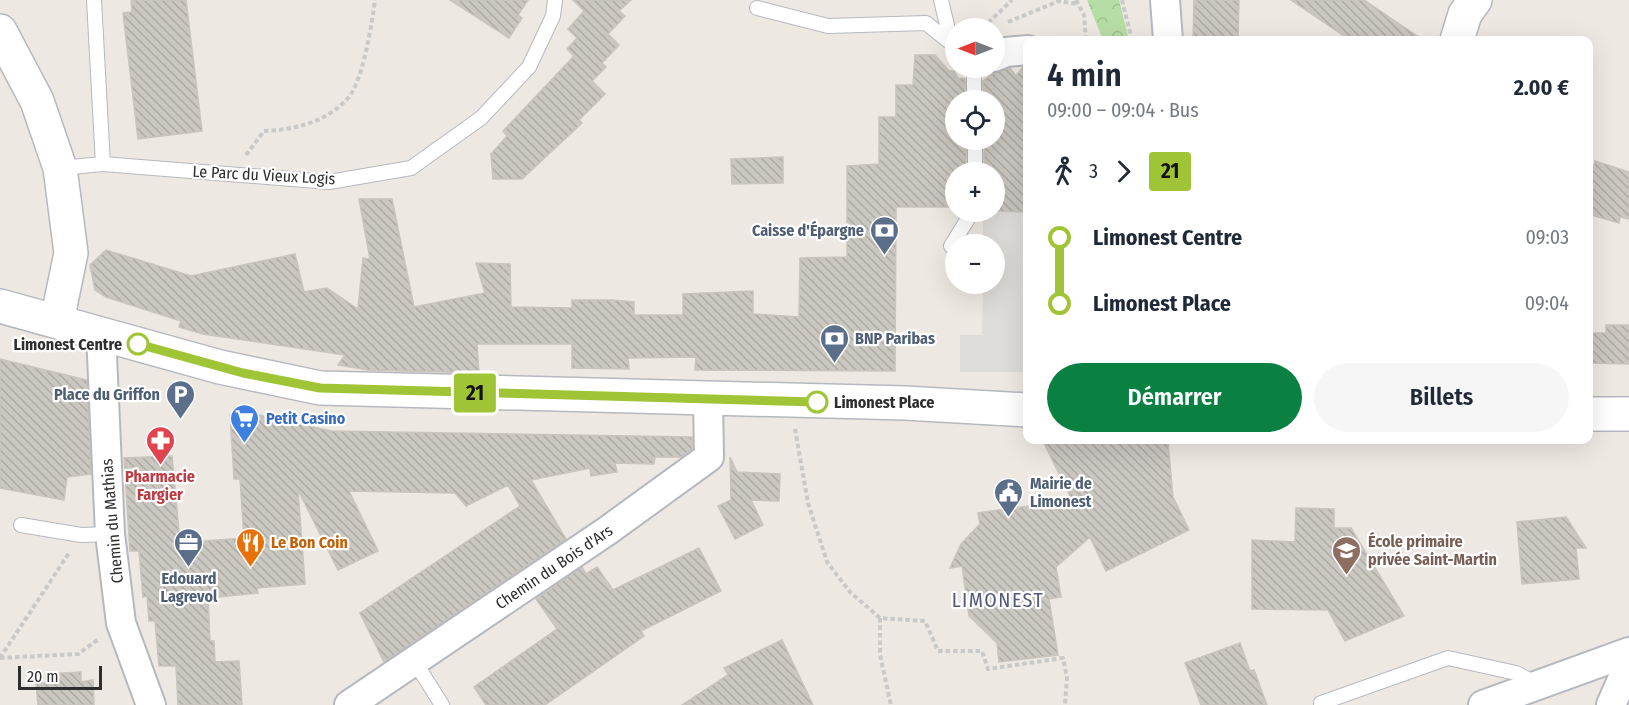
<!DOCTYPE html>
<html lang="fr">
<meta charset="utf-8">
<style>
body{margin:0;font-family:"Fira Sans Condensed",sans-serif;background:#f6f6f7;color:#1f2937;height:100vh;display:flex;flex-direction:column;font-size:22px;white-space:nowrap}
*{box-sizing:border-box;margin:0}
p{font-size:20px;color:#747a83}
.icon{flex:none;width:33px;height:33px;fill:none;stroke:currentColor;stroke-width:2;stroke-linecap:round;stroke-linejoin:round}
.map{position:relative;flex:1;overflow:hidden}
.sheet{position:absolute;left:1023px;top:36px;width:570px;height:408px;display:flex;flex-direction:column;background:#fff;border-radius:12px;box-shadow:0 6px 24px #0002}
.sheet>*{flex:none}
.badge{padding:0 12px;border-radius:4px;font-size:21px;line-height:39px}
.needle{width:39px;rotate:270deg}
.tools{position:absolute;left:945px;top:18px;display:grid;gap:12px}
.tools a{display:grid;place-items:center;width:60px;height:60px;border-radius:50%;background:#fff;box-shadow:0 6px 24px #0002;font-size:30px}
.scale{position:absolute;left:18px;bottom:15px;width:84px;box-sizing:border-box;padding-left:6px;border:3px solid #2e2e2e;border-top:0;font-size:16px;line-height:21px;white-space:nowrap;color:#2e2e2e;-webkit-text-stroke:4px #fff;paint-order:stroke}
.map>.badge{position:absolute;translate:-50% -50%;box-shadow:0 0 0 3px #fff}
.legs{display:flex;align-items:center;gap:9px;height:66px;padding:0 24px;font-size:20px}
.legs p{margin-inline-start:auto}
.summary{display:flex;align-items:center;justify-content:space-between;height:102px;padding:0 24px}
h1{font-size:33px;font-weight:600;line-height:45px}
.cta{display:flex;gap:12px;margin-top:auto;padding:12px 24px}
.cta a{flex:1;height:69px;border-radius:36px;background:#0b8043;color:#fff;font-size:24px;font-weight:600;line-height:69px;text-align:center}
.cta a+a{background:#f6f6f7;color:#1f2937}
ul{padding:0 24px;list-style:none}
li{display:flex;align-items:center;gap:21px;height:66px;font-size:22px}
li i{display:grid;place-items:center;width:9px;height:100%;margin:0 8px;background:currentColor}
li i::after{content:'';width:15px;height:15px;margin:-8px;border:4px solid;border-radius:50%;background:#fff}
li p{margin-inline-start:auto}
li:first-child i{background:linear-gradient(#0000 50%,currentColor 0)}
li:last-child i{background:linear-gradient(currentColor 50%,#0000 0)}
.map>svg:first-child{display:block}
.forest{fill:url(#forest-crowns)}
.plaza{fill:#dedcd9}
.building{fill:url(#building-back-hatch);stroke:#c9c4bc;stroke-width:1.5}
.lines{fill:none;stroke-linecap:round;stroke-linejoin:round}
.lane-casing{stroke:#b6b8c0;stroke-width:16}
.street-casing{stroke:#b6b8c0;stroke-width:32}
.secondary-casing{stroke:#b6b8c0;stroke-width:36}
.path{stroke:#c9c9c9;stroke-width:4;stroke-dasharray:4.5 3;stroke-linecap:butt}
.lane{stroke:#fff;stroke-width:14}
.street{stroke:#fff;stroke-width:28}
.secondary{stroke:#fff;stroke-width:33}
.line-1-casing{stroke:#fff;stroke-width:14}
.line-1{stroke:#9fc536;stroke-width:9}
.stop-1-dot{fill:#fff;stroke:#9fc536;stroke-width:3}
.labels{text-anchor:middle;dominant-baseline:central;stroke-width:4.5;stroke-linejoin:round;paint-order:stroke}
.street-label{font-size:16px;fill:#2e2e2e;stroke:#fff}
.service-label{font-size:16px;font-weight:bold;fill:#4e5e75;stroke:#fff;text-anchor:end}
.stop-label{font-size:16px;font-weight:bold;fill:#2e2e2e;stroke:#fff;text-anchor:end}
.shop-label{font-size:16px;font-weight:bold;fill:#366cbe;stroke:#fff;text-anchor:start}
.health-label{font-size:16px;font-weight:bold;fill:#be3a42;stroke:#fff}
.education-label{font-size:16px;font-weight:bold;fill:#785e54;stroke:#fff;text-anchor:start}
.food-label{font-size:16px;font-weight:bold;fill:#c56008;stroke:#fff;text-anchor:start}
.quarter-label{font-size:20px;letter-spacing:1.5px;fill:#53597a;stroke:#fff}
</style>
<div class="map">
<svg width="1629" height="705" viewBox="0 0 1629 705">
<defs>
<pattern id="forest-crowns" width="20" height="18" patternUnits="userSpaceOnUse" patternTransform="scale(1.5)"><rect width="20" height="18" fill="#b7dda6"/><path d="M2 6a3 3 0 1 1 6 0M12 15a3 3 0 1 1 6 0" fill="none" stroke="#9ebe8f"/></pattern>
<pattern id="building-back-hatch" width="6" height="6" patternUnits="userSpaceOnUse" patternTransform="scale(1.5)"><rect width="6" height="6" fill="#cac7c0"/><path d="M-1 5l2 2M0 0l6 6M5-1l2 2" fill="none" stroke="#aeaba5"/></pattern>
</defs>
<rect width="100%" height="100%" fill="#ede9e2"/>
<path class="forest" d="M1087,0H1119L1129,40H1103Z"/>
<path class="plaza" d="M995,208V211L1027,212V372H960V335H982L983,284H994V244H983V212H994Z"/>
<path class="building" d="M131,0H186L202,131L138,139L123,13L132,12Z
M450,0H528L518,15L522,18L509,38Z
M573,0H631L619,11L625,16L608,34L619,45L602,63L606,67L592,81L605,94L579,120L582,123L522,179H493L491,154L507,136L503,131L574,56L567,49L577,38L568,29L584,11Z
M1194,0H1239L1238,40H1193Z
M1291,0H1364L1423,40H1350Z
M915,55H935L949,71H954L958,78L965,79V100H956V140H966V172H956V207H896L895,371L695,370L696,357L628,358L629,369L572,368V344H477L479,373L368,370L338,365L345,355L203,334L179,327L181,321L106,297L95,290L90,265L106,250L191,276L295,254L304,292L327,288L358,309L363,258L370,259L359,199H392L414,307L485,293L476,263L510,264L511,307L572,308V300H612L634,302V315H683V294L753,291V314L799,317L800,258L847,257V166L879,164V117H896V85H913Z
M1023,67H1028V212L995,211L994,172H984V140H994V100H983V81L994,73L1010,68L1016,76Z
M783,157V183L732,184L731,159Z
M1595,161L1629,172V219L1620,217L1619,223L1588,214V168L1593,169Z
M1606,325H1629V364L1588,363V333H1606Z
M0,359L87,380L91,474L67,477L64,500L0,488Z
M230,415H259L331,431L692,437V449L681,457H655L654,464L615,463L617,472L591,476L590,468L531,480L566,539L384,662L360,613L520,506L508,485L466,506L455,493L349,491L378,551L338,570L298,490L305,584L257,588L258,593L208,598L210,641H214L215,662L239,661L242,705H178L176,666H159L155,621H149L147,596L143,597L139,551H130L124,458L172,456L180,543L244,538L240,479H234Z
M1043,441L1168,443L1173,497L1189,530L1106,571L1090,537L1056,567L1061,597L1049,599L1058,655L999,662L997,643L969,616L962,566L950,568L961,544L980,524L978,513L1072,500Z
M730,457L737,472L780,474L779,501L751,500L763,525L735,539L718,506L731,500Z
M1296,508L1334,509V528H1351L1404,616L1345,641L1328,610L1252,609V540L1295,542Z
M1566,517L1586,548H1576L1579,579L1522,584L1517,522Z
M699,548L721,591L641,631L644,636L545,705H486L474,687L557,629L536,599L582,567L586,574L597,567L613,590Z
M782,640L813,705H682L728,675L724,668Z
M1240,643L1250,671L1254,670L1267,705H1201L1185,663Z
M81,672V682L93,680L94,705H38L36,683H46V674Z"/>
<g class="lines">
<defs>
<path id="lane" d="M94,0L103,164
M941,0L951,42
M757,8L828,26L926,23L956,47
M974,68V100
M975,140V172
M60,168L103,164L329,182L411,168L481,118L529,67L553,16L555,0
M951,246L972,212
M21,525L81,535L110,534
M415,662L442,705
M1321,705V703L1448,658L1516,673L1537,684"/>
<path id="street" d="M1165,0L1168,40
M994,57L1006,52L1028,50
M101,333L110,534L121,623L151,705
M349,705L607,531L709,457L708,400
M1483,705L1629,652
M1611,705L1629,664"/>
<path id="secondary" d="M0,31L37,101L60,168L71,253L57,321
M1457,40L1465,14L1475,0
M0,306L220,367L320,388L905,403L1028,410
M1588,414H1629"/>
</defs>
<use href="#lane" class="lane-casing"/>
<use href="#street" class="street-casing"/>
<use href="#secondary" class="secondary-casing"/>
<path class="path" d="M1076,0L1084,15L1086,40
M1122,0L1132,40
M1008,22L1059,1L1077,4
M983,28L1012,0
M246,155L264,131C294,130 327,122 348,98C363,81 372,23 375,0
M795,429L808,503L827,562L850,592L880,618L925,621L938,651H982L988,669L1063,658L1067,678L1065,705
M880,618V655L891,705
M0,658L69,553
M0,658L78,654L99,639"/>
<use href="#lane" class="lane"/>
<use href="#street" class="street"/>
<use href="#secondary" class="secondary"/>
</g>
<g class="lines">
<defs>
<path id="line-1" d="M138,344L243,373L320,388L817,402"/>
</defs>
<use href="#line-1" class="line-1-casing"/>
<use href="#line-1" class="line-1"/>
</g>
<defs>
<symbol id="bank-pin" viewBox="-11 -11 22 30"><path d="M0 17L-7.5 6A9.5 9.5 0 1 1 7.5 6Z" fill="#5c6f8a" stroke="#fff"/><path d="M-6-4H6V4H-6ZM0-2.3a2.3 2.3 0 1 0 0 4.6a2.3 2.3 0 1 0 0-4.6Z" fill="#fff"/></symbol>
<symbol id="parking-pin" viewBox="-11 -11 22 30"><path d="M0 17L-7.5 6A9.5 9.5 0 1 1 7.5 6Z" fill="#5c6f8a" stroke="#fff"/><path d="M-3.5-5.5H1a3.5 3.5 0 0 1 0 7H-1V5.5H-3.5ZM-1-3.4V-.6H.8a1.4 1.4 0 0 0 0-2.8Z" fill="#fff"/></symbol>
<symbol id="supermarket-pin" viewBox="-11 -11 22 30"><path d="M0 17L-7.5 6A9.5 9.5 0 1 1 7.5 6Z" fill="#3f7fe0" stroke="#fff"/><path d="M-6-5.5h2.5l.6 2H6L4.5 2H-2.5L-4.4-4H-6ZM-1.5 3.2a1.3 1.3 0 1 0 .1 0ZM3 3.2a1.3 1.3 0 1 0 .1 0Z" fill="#fff"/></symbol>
<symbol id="pharmacy-pin" viewBox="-11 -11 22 30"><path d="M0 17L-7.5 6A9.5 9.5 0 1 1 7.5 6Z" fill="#e0444e" stroke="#fff"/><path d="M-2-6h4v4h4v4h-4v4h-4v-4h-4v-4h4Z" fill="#fff"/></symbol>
<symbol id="civic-pin" viewBox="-11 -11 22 30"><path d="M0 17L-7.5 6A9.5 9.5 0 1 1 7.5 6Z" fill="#5c6f8a" stroke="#fff"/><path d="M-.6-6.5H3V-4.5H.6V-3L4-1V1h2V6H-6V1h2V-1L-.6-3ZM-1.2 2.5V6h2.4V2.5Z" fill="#fff"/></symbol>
<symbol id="office-pin" viewBox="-11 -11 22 30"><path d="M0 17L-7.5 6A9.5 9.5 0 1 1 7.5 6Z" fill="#5c6f8a" stroke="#fff"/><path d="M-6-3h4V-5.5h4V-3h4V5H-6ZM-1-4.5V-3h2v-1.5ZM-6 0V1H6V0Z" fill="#fff"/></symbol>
<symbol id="restaurant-pin" viewBox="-11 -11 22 30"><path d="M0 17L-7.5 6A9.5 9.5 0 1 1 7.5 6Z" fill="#e8710a" stroke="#fff"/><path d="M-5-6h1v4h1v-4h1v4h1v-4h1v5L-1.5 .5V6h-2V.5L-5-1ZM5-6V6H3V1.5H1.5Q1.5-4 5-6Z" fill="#fff"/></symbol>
<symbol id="school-pin" viewBox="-11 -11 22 30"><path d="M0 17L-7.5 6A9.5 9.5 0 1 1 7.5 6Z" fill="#8d6e63" stroke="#fff"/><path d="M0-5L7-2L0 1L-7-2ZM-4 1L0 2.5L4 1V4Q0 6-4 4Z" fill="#fff"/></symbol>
</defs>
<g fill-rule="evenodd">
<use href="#bank-pin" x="868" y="214" width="33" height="45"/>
<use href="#bank-pin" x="818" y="322" width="33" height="45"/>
<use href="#parking-pin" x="164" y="378" width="33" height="45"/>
<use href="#supermarket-pin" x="228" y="402" width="33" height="45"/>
<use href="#pharmacy-pin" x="144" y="424" width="33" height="45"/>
<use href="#civic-pin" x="992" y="476" width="33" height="45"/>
<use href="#office-pin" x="172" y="526" width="33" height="45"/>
<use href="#restaurant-pin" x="234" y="526" width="33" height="45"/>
<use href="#school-pin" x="1330" y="534" width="33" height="45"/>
</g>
<g class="stop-1-dot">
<circle cx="138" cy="344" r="10"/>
<circle cx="817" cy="402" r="10"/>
</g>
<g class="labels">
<g class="street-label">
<text transform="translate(264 175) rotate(3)">Le Parc du Vieux Logis</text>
<text transform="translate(112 521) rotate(-95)">Chemin du Mathias</text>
<text transform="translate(554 567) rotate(-34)">Chemin du Bois d'Ars</text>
</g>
<g class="service-label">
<text x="864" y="230">Caisse d'Épargne</text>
<text x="855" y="338" text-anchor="start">BNP Paribas</text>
<text x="160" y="394">Place du Griffon</text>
<text x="1030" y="483" text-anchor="start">Mairie de<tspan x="1030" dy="18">Limonest</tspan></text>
<text x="189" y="578" text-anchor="middle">Edouard<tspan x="189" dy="18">Lagrevol</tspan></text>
</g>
<g class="stop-label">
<text x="122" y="344">Limonest Centre</text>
<text x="834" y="402" text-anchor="start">Limonest Place</text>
</g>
<g class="shop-label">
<text x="266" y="418">Petit Casino</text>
</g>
<g class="health-label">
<text x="160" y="476">Pharmacie<tspan x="160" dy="18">Fargier</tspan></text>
</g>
<g class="education-label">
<text x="1368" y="541">École primaire<tspan x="1368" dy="18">privée Saint-Martin</tspan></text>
</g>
<g class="food-label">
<text x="271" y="542">Le Bon Coin</text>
</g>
<g class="quarter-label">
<text x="998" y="600">LIMONEST</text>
</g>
</g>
</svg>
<div class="tools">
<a><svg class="needle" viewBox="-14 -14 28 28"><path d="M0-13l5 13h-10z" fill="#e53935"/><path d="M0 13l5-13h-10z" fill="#747a83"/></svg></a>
<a><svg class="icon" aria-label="locate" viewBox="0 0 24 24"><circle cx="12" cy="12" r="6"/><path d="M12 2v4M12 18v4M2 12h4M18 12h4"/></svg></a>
<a>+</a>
<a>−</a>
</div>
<div class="scale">20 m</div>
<b class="badge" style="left:475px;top:393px;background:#9fc536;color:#111">21</b>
<section class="sheet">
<div class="summary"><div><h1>4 min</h1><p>09:00 – 09:04 · Bus</p></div><b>2.00 €</b></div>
<div class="legs"><svg class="icon" aria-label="walk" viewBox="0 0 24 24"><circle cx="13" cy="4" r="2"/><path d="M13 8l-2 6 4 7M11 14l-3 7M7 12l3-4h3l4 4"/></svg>3<svg class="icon" aria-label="forward" viewBox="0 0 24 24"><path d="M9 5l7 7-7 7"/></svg><b class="badge" style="background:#9fc536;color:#111">21</b></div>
<ul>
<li><i style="color:#9fc536"></i><b>Limonest Centre</b><p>09:03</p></li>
<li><i style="color:#9fc536"></i><b>Limonest Place</b><p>09:04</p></li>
</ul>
<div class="cta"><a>Démarrer</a><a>Billets</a></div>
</section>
</div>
